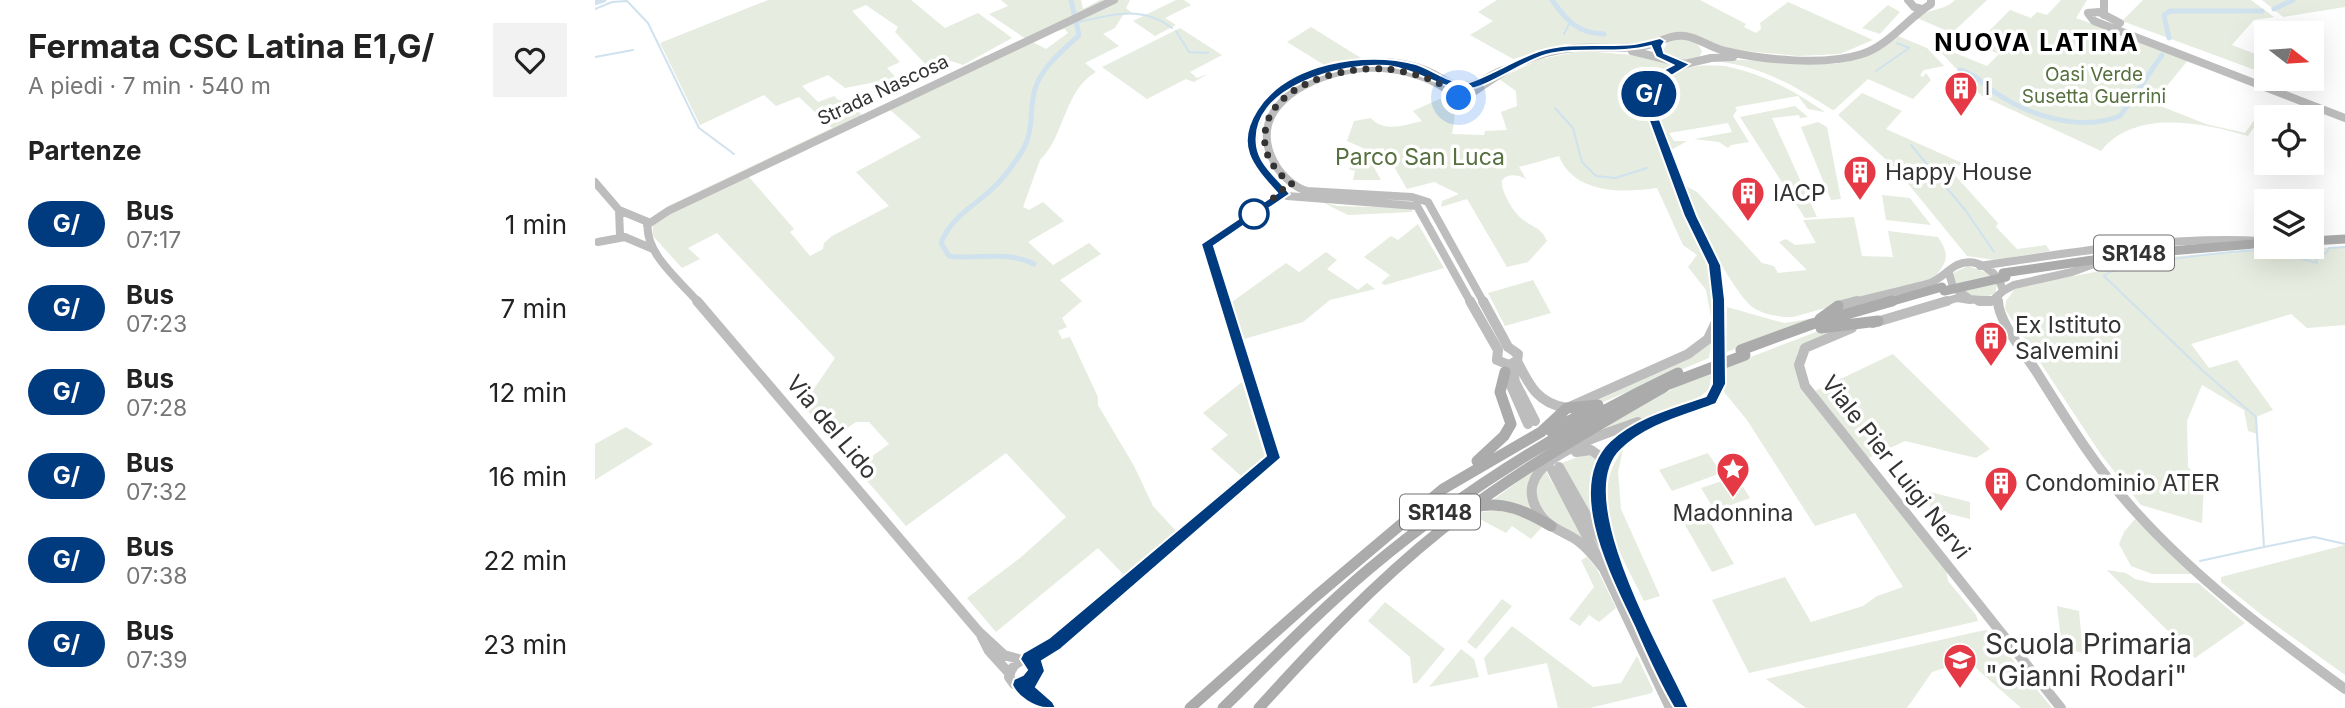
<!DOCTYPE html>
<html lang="it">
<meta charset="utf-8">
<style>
body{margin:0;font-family:Inter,sans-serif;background:#f2f2f2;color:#222;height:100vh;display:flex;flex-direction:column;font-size:26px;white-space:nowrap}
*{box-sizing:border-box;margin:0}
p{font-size:23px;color:#767676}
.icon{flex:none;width:38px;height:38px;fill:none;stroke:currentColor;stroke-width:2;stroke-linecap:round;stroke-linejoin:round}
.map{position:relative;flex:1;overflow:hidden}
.drawer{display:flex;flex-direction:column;background:#fff;width:595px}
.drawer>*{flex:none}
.badge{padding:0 14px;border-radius:23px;font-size:24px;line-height:46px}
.needle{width:46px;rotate:107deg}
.fabs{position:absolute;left:1659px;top:21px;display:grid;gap:14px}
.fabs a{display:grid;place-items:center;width:70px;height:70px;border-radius:0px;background:#fff;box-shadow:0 7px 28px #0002;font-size:35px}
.you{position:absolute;width:35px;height:35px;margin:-18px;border:5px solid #fff;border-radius:50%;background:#1a73e8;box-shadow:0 0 0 10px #1a73e833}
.map>.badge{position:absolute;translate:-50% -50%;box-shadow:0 0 0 4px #fff}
h2{padding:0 28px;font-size:26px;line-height:63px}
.round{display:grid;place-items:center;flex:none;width:74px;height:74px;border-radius:0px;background:#f2f2f2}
.headline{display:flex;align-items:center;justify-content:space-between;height:119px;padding:0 28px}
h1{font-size:33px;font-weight:700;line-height:52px}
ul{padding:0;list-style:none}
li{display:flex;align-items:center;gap:21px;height:84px;padding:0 28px}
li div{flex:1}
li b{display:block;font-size:26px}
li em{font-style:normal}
li .badge{min-width:77px;font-weight:700;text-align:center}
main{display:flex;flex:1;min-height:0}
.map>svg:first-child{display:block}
.green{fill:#e6ecdf}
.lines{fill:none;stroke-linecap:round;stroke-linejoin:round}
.stream{stroke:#cfe2ee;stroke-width:2}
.canal{stroke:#cfe2ee;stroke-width:5}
.secondary-far1{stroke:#bdbdbd;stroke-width:8}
.secondary{stroke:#bdbdbd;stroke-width:10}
.primary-far1{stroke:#ababab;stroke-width:9}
.primary{stroke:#ababab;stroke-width:11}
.primary-bridge-far1{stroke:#ababab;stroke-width:9}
.primary-bridge{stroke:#ababab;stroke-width:11}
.line{fill:#003b80;stroke:#fff;stroke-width:2}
.walk{stroke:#333;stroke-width:7;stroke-dasharray:0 12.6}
.stop-dot{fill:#fff;stroke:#003b80;stroke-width:3.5}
.labels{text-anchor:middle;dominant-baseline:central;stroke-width:7;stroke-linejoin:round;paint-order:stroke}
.far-park-label{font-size:19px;fill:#56703f;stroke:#fff}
.far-poi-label{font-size:19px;fill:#333;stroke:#fff;text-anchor:start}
.far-street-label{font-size:19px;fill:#333;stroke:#fff}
.shield{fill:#fff;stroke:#707070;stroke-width:2}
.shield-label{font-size:21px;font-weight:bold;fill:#333}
.park-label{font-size:23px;fill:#56703f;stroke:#fff}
.poi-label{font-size:23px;fill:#333;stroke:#fff;text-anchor:start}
.street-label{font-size:23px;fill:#333;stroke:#fff}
.far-district-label{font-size:24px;font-weight:bold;letter-spacing:2px;fill:#000;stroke:#fff}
.near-poi-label{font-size:28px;fill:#333;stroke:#fff;text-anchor:start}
</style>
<main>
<section class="drawer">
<div class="headline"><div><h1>Fermata CSC Latina E1,G/</h1><p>A piedi · 7 min · 540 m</p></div><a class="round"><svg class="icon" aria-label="heart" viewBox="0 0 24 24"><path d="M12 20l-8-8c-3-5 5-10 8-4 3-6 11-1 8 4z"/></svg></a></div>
<h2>Partenze</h2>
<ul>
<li><span class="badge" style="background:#003b80;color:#fff">G/</span><div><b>Bus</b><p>07:17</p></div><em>1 min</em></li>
<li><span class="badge" style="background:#003b80;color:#fff">G/</span><div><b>Bus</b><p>07:23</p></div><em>7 min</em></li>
<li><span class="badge" style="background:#003b80;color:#fff">G/</span><div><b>Bus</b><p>07:28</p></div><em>12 min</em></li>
<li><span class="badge" style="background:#003b80;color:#fff">G/</span><div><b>Bus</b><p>07:32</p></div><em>16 min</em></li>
<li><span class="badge" style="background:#003b80;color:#fff">G/</span><div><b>Bus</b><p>07:38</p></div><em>22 min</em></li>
<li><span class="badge" style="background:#003b80;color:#fff">G/</span><div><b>Bus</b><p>07:39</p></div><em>23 min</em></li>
</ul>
</section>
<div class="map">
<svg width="1750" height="708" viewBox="0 0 1750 708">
<rect width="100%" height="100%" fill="#fff"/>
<path class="green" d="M173,0H316L350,28L383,13L417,38L368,65L356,61L337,71L300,32L303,27L271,5L257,11L305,62L292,68L301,78L250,88L233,75L207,86L223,102L239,96L243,100L253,101L268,116L212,150L154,177L199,229L195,232L215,256L228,249L229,243L237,236L294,206L261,172L326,137L294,109L314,94L390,56L399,58L436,41L451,49L473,33L470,29L431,39L394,14L413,6L406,0H486L488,9L505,0H535L531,8L537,13L528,15L520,28L508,34L524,46L490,63L501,72C469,90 470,136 445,160L428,207L434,210L448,202L469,221L433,242L458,265L494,243L506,254L465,280L487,301L467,318L472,327L463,331L467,339L475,337L503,397V405L539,466L558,506L581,531L529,575L503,548L401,632L372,598L425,558L471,517L411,453L311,526L261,468L294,444L274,422H261L236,439L208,405L240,358L122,233L93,248L105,259L87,268L57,235L58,226L76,209L71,207L237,128L204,97L181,106L169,95L105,125L65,43Z
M581,0H589L596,5L570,18L581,25L560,36L538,21Z
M902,0H1105L1151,24L1149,27L1161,33L1166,29L1165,23L1193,2L1278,40L1245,54L1203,56L1140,50L1083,33L1048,43L970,44L918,59L875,35L898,21L883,12Z
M1360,0H1392L1357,33L1322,18C1333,8 1348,12 1360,0Z
M1466,0H1492L1481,18L1594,59L1558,103L1611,124L1650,133L1668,108L1671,110L1653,136C1608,123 1540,108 1506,151L1387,96L1338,44L1392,66L1404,54L1381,44L1415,10L1436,18L1442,12L1452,15Z
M1548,0H1656L1679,17L1659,20L1637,45L1671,58V74L1527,21Z
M1667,0H1750V7L1688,17Z
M1293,5L1305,12L1285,34L1267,28Z
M716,27L766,58L736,62L731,66L692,42Z
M585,28L627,55L595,72L602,78L613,74L599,82L591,79L552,99L507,67Z
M1303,36L1332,48L1349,66L1329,70L1325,75L1328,77L1331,73L1336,80L1318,99L1273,79L1239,110L1236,109C1198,85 1164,65 1118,61L1147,60L1240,64L1255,61Z
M1090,39L1102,43L1107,51L1104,58C1091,62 1077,62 1068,51L1073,41Z
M987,51L1052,56L1080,67C1064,72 1052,80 1051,98L1117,271L1120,318L1116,317L1111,290L1093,267L1102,255L1088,245L1062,188C1027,193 979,194 964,156L924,167L931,179C923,175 914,173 907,180C905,190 918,212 927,219C938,228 946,227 952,241L933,262L912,267L872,199L846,207L847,201L864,194L839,182L812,189L788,148L771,153L786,180H758L760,171L754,169L762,155H766L768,148L752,141L759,121L776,118C789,133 810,125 827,121L818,111L851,96C864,105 859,120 857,134L889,135L890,131L912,130L906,112L922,106L921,91L904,79L945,59Z
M1130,66C1169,74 1198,90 1230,112L1213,109L1203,96L1140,107L1142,110L1138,116L1154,142L1136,145L1133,148L1124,142L1099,139L1137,132L1133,123L1074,133L1079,141H1092L1076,150C1045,87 1058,62 1130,66Z
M1267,93L1307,111L1291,129L1367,163L1357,172L1403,223L1401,227L1422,249L1451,245L1455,251L1400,260L1372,256L1301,169L1243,115Z
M1200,106L1213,117L1205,118L1204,115L1177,118L1222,217L1210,218L1145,117Z
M1223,122L1232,127L1246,199L1236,200L1206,127Z
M1091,186L1102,192L1167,263L1179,266L1183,273L1212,270L1184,242L1191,239L1200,245L1221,243L1208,220L1259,217L1267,256L1298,257L1293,231L1343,237C1355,255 1353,261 1339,278L1198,317C1183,317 1168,315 1156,306C1139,292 1091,207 1091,186Z
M1287,195L1315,198L1336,225L1291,220Z
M727,202L742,206L816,208L817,212L753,215Z
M823,224L849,268L790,285L786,283L795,275L769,257L796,236L803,240Z
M1750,247V325L1712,328L1696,314L1596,344L1614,368L1642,360L1678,410L1661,417L1662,434L1653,431L1649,410L1607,385L1592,421L1593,467L1609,483L1607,523L1546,505L1507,456L1410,309L1411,301L1421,287L1500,272L1526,261L1670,249L1705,256L1722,254L1726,248Z
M731,252L742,260L732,269L763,290L772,283L780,289L735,300L708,322L649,339L637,302L691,263L704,272Z
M1373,266L1395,274L1402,285L1400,294L1382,299L1362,289L1358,273Z
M938,280L956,313L910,326L893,293Z
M1132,307L1189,323L1214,319L1217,322L1131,352Z
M1263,324L1207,346L1202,354V375L1351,569L1353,581L1381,615L1383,621L1154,673L1117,600L1190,577L1216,622L1268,606L1282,596L1308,587L1260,513L1220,526L1152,420L1129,392L1130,367L1226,330Z
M1117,339L1114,358L1001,405L988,407L1100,355Z
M1298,354L1395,449L1381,458L1310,441L1272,459L1220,391Z
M1117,371L1114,389L1105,397L1024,429L1002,431L1079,388Z
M647,382L670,457L646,476L616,449L633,435L608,413Z
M31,427L58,444L0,480V444Z
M1028,449L1023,472L1026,509L1065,596L1049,601C1025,551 990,502 1028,449Z
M993,453L1006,460L1009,539L967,463Z
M1113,453L1126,473L1077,491L1064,470Z
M941,468L942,513L895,502Z
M950,470L995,547L950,515L943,506L940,483Z
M1141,476L1155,498L1120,511L1106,488Z
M1335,492L1375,502V519L1335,509Z
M909,510L934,519L947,527L936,539L917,526L911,533L879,516L887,512Z
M1112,517L1139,564L1117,572L1090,525Z
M1540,519L1597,574H1557L1536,566L1524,544L1529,532Z
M1750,545V675L1668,616L1626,582V577Z
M992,557L1002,569L1021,608L1004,622L994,615L985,626L974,619L999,587L986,560Z
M1512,570L1531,573L1540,579L1557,583H1603L1650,623L1600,658Z
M907,599L917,606L881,649L872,642Z
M790,602L850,649L822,683H818L815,657L773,621Z
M1462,606L1484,611L1488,653L1467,648Z
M917,626L998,687L1026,683L1042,656L1058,690L1057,693L995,708H963L952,663L893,675L889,658Z
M1390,630L1394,631L1457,708H1426L1373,661L1337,672L1312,708H1211L1171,679Z
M866,649L879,659L884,677L834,687Z"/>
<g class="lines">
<path class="stream" d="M0,9L17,2L32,1L53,23L104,128L139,154
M480,23C514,15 546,4 577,28
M581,31L594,52L613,53
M969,34L974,24
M0,57L38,50
M1281,71L1314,48L1302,43
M960,108L978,128L987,162L1001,176L1020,178L1052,168
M1316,145L1371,211L1399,252
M1750,247L1734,248L1731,253L1721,258L1722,263C1705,259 1686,251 1669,250C1647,249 1519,264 1509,276L1607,370L1661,417L1669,547L1719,537L1750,544
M1605,561L1669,547"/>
<path class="canal" d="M957,0C972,21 982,33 1009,34
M0,3L9,0
M1679,9L1698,0
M1574,38L1569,15L1575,11H1667
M1365,70C1380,74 1389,85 1401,93C1435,116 1485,132 1525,116L1567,55
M439,264C412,250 384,260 354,256L346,243C357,216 377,208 397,189C407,180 416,168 424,156C441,131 433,114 440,89C447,66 468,51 484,35L476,0"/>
<path class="secondary-far1" d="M1313,0L1319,7L1327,9
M1509,0V15
M1493,13L1499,21L1750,118
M1493,13L1504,12L1525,23
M1037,51L1090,64L1116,58L1138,57
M1090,64C1068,77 1053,77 1054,107L1095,216L1119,265L1123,303
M0,182L24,210L53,222C48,252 85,281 104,303
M24,210L25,235L58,249
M52,225L73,211L519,0
M3,242L30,237
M1385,266C1480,252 1570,236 1667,241
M1408,291L1419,285L1477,272L1507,261
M1403,298V303
M876,303L822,206L692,196C679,183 662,168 659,149C650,87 735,60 783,62C799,62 815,64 830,70C843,75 855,86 869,86C884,86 895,74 908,70
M889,303L833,202L817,197L712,191C700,188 686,175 680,164C650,111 708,78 754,70C781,65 812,69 837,81C849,86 858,96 870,98C907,72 933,52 980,48C1002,46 1027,50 1049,46C1063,44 1074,34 1090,36C1104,38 1116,48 1130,51C1168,60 1230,66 1267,54C1293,46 1313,18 1336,4V0
M1255,303C1282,296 1309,290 1335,283C1346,279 1352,270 1362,265C1382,256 1404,272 1408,291L1397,301L1375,299L1358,287L1354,273
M1346,303L1362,298L1375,300"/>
<path class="secondary" d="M102,301L384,632L409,655L427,660
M875,301L903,350L902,360L914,365L922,361L923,354L913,347L888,301
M1384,301H1396
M1403,301C1403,321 1430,354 1441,371C1471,419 1501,468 1539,510C1601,579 1675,634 1750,689
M1243,306L1262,301
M1278,323L1352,301
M1257,328L1210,348L1204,365L1210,386L1466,708
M922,361C934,385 943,404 972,408L1093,354L1113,339L1122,320
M917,364L920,382L940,421
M910,372L933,424
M981,452L996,450L1006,457L1008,463
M964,467L1015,557L1085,708
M957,470L1009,569L1075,708
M1015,557C994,471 1002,440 1089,410C1101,406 1115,404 1121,392C1131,371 1123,325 1123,301
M1009,569C1001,559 994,549 983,541C972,533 956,529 947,517C904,462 1007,436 1043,422
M385,633L394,651L414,673
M431,659L439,662L440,675L430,684H419L414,677C416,667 421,662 431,659Z
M425,685L452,708"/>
<path class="primary-far1" d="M1717,241L1750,239
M1408,273L1539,254L1671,243
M1291,303L1347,287"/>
<path class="primary" d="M1225,319L1243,306
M1226,328L1283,321
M1146,350L1217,324L1297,301
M956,431L994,410
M882,461L909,436L916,424L905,392L910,372
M880,507C909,500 932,512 956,526
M595,708L720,597L848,489L946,432L972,408L1003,405
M628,708C676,661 723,612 774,569C868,490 972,426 1083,373
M664,708C721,645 780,583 846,530C915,475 993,431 1069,387"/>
<path class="primary-bridge-far1" d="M1349,291L1411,277"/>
<path class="primary-bridge" d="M1071,385L1150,355"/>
</g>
<path class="line" d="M1065,38L1070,41L1067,46L1069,53L1095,64C1077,78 1057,79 1060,107L1102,216L1126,265L1130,300L1131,384L1121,404C1089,416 1051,425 1026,450C977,496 1068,652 1091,702L1094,708H1079C1065,685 1052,656 1039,626C1017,579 967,487 1015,441C1041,417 1079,407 1111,396L1117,384V300L1113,265L1089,216L1049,107C1047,85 1059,74 1078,65L1061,57L1056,46C1022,55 985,46 951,55C929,61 890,89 873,89C847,90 821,69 792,66C748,63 654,86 662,146C665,166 684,179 695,194L619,246L686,458L466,649L447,661L450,671L441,687L458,702L461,708H452C440,708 422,697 417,685L419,679L428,675L432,670L425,659L428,653L454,638L671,456L606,244L682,193C658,166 639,146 662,110C692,63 770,50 821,64C837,69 854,83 871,83C882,82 927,56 944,51C975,41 1007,47 1039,44C1047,43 1056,40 1065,38Z"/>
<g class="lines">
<path class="walk" d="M659,214L687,191L689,186L697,184C685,176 672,161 670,145C664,86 746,66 791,69C810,71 830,76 847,85C853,89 857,95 864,98"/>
</g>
<defs>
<symbol id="building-pin" viewBox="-11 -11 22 30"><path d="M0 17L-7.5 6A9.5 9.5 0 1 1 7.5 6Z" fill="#e63946" stroke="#fff"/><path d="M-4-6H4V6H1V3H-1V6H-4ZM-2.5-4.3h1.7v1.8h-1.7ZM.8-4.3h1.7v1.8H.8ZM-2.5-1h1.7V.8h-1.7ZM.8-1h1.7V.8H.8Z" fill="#fff"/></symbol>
<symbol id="sight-pin" viewBox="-11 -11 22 30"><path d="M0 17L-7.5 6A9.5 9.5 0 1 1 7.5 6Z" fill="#e63946" stroke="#fff"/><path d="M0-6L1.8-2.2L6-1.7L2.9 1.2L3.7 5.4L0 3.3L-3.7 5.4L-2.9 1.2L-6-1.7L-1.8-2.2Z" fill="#fff"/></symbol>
<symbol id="school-pin" viewBox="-11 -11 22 30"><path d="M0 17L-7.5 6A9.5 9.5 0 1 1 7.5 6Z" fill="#e63946" stroke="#fff"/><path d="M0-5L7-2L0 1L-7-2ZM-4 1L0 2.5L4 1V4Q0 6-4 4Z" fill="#fff"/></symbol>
</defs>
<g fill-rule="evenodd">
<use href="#building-pin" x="1347" y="69" width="38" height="52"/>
<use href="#building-pin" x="1246" y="153" width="38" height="52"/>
<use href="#building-pin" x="1134" y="174" width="38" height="52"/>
<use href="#building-pin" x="1377" y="319" width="38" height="52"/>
<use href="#sight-pin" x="1119" y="450" width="38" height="52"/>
<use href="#building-pin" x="1387" y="464" width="38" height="52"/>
<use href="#school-pin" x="1346" y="641" width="38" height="52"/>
</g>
<circle class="stop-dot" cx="659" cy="214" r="14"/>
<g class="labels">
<g class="far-park-label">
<text x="1499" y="74">Oasi Verde<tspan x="1499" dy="22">Susetta Guerrini</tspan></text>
</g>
<g class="far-poi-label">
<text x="1390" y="88">I</text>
</g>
<g class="far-street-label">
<text transform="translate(288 90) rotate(-25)">Strada Nascosa</text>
</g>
<g class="shield">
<rect x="1499" y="235.5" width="80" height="35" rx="5"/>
<rect x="805" y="494.5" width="80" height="35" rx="5"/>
</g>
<g class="shield-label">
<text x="1539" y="253">SR148</text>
<text x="845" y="512">SR148</text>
</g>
<g class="park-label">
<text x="825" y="157">Parco San Luca</text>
</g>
<g class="poi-label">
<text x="1290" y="172">Happy House</text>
<text x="1178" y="193">IACP</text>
<text x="1420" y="325">Ex Istituto<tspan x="1420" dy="26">Salvemini</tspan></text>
<text x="1430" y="483">Condominio ATER</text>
<text x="1138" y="513" text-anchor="middle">Madonnina</text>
</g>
<g class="street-label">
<text transform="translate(237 427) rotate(50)">Via del Lido</text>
<text transform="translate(1301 467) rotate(52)">Viale Pier Luigi Nervi</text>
</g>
<g class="far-district-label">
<text x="1442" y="42">NUOVA LATINA</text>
</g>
<g class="near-poi-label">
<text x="1390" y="644">Scuola Primaria<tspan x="1390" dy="32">"Gianni Rodari"</tspan></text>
</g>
</g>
</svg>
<div class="fabs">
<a><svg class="needle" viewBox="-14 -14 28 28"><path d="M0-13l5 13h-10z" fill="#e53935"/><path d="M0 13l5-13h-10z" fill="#767676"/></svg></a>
<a><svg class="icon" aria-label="locate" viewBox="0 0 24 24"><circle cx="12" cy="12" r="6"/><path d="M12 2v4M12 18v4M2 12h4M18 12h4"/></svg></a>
<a><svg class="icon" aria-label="layers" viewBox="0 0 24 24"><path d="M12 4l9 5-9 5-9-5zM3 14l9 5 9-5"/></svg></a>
</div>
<div class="you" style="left:864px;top:98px"></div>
<b class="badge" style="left:1054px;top:94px;background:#003b80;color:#fff">G/</b>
</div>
</main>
